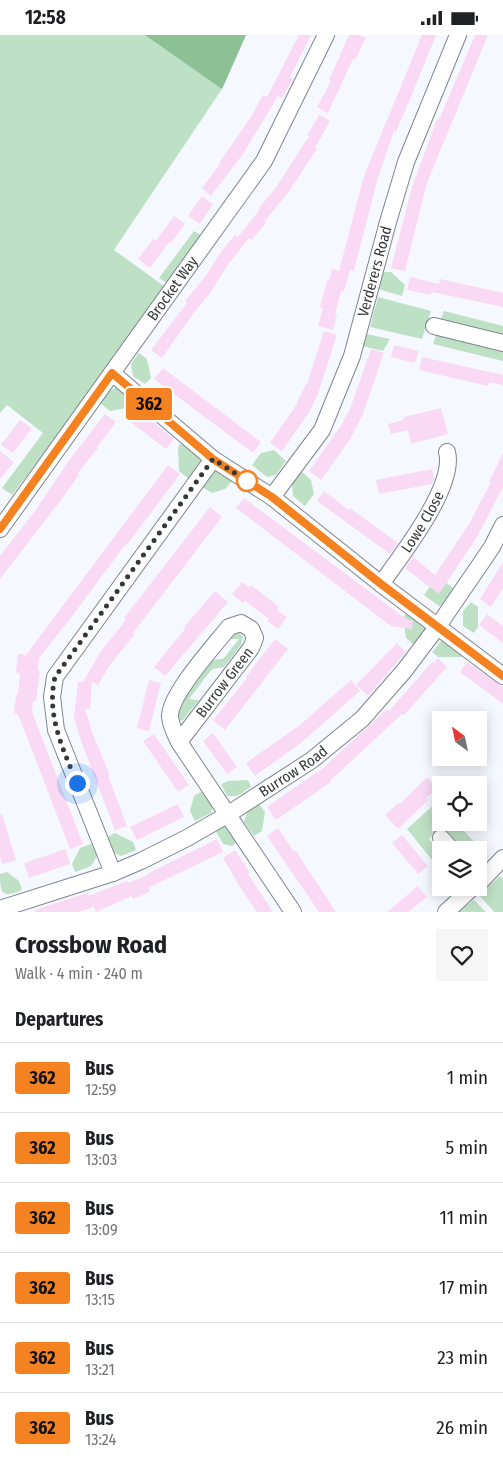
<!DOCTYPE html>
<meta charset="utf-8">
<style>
body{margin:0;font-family:"Fira Sans Condensed",sans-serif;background:#f6f6f6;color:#202124;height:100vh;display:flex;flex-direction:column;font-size:19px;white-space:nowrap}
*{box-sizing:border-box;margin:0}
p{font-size:16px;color:#757577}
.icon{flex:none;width:28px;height:28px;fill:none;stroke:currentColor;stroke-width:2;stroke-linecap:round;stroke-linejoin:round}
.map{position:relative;height:877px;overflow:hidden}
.details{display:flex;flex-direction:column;background:#fff;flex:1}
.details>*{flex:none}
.badge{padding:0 10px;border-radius:4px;font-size:18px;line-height:32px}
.needle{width:32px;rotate:327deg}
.buttons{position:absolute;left:432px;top:676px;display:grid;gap:10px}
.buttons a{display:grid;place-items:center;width:55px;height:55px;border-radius:0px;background:#fff;box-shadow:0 2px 12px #0003;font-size:25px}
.you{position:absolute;width:25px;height:25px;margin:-12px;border:4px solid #fff;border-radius:50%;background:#1a73e8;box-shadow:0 0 0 8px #1a73e833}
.map>.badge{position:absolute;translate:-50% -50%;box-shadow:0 0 0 2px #fff}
h2{padding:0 15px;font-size:19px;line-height:45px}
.round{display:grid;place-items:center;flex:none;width:52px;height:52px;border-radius:0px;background:#f6f6f6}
.overview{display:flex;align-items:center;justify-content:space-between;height:85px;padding:0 15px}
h1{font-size:24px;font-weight:700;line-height:38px}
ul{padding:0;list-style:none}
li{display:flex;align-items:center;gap:15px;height:70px;padding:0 15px;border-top:1px solid #e0e0e0}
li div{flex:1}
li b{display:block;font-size:19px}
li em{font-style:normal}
li .badge{min-width:55px;font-weight:700;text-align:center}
.status{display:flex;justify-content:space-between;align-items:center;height:35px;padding:0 25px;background:#fff;direction:ltr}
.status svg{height:14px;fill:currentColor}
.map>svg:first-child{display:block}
.green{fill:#bee0c4}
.forest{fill:#8bc195}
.building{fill:#f9d9f4}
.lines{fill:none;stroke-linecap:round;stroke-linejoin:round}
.minor-casing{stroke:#7f848d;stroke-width:18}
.minor{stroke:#fff;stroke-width:16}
.line-casing{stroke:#fff;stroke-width:11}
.line{stroke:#f58220;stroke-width:8}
.walk{stroke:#35383b;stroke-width:5;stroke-dasharray:0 9}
.stop-dot{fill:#fff;stroke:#f58220;stroke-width:2.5}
.labels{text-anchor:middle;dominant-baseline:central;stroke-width:4.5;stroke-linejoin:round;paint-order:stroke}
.street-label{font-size:15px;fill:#35383b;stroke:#fff}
</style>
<div class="status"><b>12:58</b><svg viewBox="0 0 49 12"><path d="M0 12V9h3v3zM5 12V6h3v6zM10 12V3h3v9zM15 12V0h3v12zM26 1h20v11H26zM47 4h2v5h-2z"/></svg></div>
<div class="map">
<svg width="503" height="877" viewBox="0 0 503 877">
<rect width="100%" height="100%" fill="#f5f9ff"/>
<path class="green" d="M0,0H246L222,54L114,215L164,251L56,407L53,406L12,460L2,453L43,398L7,370L0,378Z
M194,196L201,200L167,248L159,243Z
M384,237H391L405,250L402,261L378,254Z
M378,262L431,276L422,304L370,292Z
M444,276L503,291V303L439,289Z
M437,297L503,313V326L433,309Z
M366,299L390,304L383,316L362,311Z
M139,318L147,324L151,343L145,349L133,341L131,329Z
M115,353H122L136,364L131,372L110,376L100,368L106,357Z
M184,405L203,419V427L189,444L179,436L178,412Z
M274,415L286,426L276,440L267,442L252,430L261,418Z
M223,434L235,443L225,454L212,458L202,452L214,435Z
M302,437L311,445L314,459L305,471L293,461L292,448Z
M441,544L456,555L445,570L439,571L424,560L433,547Z
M471,567L478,572V592L474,598L463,591V576Z
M410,573L426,586L425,595L413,609L406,603L403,583Z
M236,595L243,602L241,610L224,632L212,634L189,664L199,665L183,685L179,686L177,675L179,668L210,625L223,624L239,604H227Z
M442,605L466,616L462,622H438L432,617Z
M248,745L251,752L237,761H227L221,749L228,746Z
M205,754L214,767L211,778L195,786L190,776L194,761Z
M438,766L441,770V788H457L487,821L479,828V815H459L454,809L453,804L442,792L429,804L441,816V836L407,794Z
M259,769L265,777L262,796L254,801L244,787L247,777Z
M220,791H227L239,806L232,811L223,809L215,795Z
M115,798L133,807L136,815L121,821L111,816L107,802Z
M91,809L97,821L91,831L75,837L72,829L80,813Z
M7,837L19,846L22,855C3,863 0,860 0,839Z
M500,841L503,844V877H494L479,860Z
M474,865L486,877H457Z"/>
<path class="forest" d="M145,0H246L222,54Z"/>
<path class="building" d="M299,0H311L290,42L293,44L282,63L278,61L243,119L211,161L202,153L220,129L219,128L251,82L263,60L267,62Z
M349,0H360L366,3L355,25L353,24L328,78L317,72L331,46L329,45Z
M422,0H436L413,57L396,97L394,96L377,146L354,236L350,235L344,256H341L335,279L337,280L333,295L318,291L323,273L320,272L327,246H329L332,234L339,236L364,141Z
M475,0H488L427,148L405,236L391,233L412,152L437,84L439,85Z
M319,80L330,86L315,113L317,114L288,158L264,187L266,188L252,205L249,203L227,231L211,257L193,279L162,323L151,315L187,268L185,266L205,242L220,218L235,200L238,202L260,174L259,173L277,151L309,101L307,100Z
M202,161L213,169L200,189L188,181Z
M174,181L185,189L171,208L169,207L150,233L138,224L153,204L156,206Z
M410,242L439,249L440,244L503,258V272L432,257L431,260L407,255Z
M324,296L337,300L318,359L310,376L282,416L270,408L295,372L306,349H307Z
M394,310L419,316L415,328L391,322Z
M371,314L384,318L363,379L350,404L321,445L309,436L340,392L350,374Z
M422,322L503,340V350L489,347L488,351L419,335Z
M163,333L261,407L253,418L154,344Z
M133,370L174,404L166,414L124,382Z
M441,373L448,399L411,409L408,395L391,399L388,389L403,385L404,382Z
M105,379L116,387L97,412L98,413L77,439L79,440L61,465L0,544V521L35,476L70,424Z
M20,385L32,393L13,418L1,410Z
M0,416L14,427L0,444Z
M503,418V452L500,458L477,502L439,559L405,533L413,522L435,540L469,489L491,447H489Z
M168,430L180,439L154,474L126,511L125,510L70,584L39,623L38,635L40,636L36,666H33L32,677L83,809L70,814L18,679L14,678L16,660L18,659L20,639L16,637L18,619L26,620Z
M432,434L434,444L432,449L379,459L376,445Z
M324,456L349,475L350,473L398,508L390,519L317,466Z
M244,463L405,583L413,586L412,594L391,591L236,473Z
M210,472L222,482L133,598L135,599L110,630L98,650L92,647L90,674H85L92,697L110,740L108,741L127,791L115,795L81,706L74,683L78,647H83L101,616L126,585L124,583Z
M503,527V553L491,572L480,564Z
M242,547L249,552L251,550L279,572L277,575L287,582L278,594L267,586L269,584L245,566L243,568L232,559Z
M215,556L228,567L165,641L154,632L185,594L184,592Z
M487,579L503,591V608L479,590Z
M275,604L288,614L225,695L213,685L247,643L246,642Z
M397,608L406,617L368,661L356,650Z
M438,623L447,632L404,680L402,679L330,746L331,747L276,785L267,772L323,733L387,674L389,676L432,627L434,628Z
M467,627L503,652V669L460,637Z
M149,645L161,648L149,696L137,693Z
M351,645L360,656L301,708L255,741L246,728L300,690Z
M213,698L237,732L227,739L203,706Z
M154,699L189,750L178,757L143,706Z
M427,742L437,753L426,763L428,765L398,794L385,780L398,768L400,769Z
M178,769L184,782L137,805L130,792Z
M2,779L16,825L2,829L0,821V780Z
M278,793L294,817L296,816L336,877H319L267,801Z
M402,800L428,831L418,839L392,808Z
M217,804L223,817L148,853L150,857L133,864L132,861L96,877L94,872L78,877H35V875L87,858L88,861L127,846L128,848L148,840L147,839Z
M66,814L70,829L29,843L24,828Z
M235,815L250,838L248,839L273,877H257L240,852L223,823Z
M418,851L427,862L408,877H387Z"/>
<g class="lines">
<defs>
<g id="minor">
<path d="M434,291L503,308"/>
<path d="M112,338L213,424L272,462L381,549L503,641"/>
<path id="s1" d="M272,462L322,395L352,321L388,187L406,127L458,0"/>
<path id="s2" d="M0,494L264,126L326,0"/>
<path id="s3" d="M381,549C401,521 456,451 447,417"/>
<path id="s4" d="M179,707L251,613L255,603L251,594L241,588L229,592C215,610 169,660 170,682C171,691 175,699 179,707L293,877"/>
<path d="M441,803L452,815"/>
<path d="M113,838L56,695L52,662L55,642L213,424"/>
<path d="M479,848L503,823"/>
<path id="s5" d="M0,874L113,838L141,826L187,803L227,780L312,725L362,684L404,636L438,591L492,512L503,490"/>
<path d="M446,877L473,852"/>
</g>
</defs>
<use href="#minor" class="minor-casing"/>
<use href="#minor" class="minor"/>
</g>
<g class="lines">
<defs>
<path id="line" d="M0,494L112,338L213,424L272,462L381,549L503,641"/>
</defs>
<use href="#line" class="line-casing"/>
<use href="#line" class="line"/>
<path class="walk" d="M77,748C63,714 46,680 55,642L213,424L247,446"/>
</g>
<circle class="stop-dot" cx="247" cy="446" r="10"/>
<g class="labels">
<g class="street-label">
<text stroke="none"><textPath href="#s1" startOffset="251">Verderers Road</textPath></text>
<text stroke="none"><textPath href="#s2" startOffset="296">Brocket Way</textPath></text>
<text stroke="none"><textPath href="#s3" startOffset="75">Lowe Close</textPath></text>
<text stroke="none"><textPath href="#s4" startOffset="75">Burrow Green</textPath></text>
<text stroke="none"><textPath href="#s5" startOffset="326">Burrow Road</textPath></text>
</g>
</g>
</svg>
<div class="buttons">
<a><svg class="needle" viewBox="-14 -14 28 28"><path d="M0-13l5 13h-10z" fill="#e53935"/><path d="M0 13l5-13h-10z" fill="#757577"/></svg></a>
<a><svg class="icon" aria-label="locate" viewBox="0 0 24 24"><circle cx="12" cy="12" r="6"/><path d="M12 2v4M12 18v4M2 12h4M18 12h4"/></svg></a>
<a><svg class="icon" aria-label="layers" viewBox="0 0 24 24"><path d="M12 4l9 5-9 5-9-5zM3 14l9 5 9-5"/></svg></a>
</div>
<div class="you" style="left:77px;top:748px"></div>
<b class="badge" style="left:149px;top:369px;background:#f58220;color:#111">362</b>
</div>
<section class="details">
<div class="overview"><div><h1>Crossbow Road</h1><p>Walk · 4 min · 240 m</p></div><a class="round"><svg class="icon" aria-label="heart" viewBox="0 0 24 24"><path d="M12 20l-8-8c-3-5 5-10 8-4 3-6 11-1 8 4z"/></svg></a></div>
<h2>Departures</h2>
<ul>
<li><span class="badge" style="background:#f58220;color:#111">362</span><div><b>Bus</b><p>12:59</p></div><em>1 min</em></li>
<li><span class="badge" style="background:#f58220;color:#111">362</span><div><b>Bus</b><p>13:03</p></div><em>5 min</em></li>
<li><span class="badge" style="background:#f58220;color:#111">362</span><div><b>Bus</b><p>13:09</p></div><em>11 min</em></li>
<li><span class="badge" style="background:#f58220;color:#111">362</span><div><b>Bus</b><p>13:15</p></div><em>17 min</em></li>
<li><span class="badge" style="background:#f58220;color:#111">362</span><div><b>Bus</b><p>13:21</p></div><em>23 min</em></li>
<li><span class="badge" style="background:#f58220;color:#111">362</span><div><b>Bus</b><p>13:24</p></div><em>26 min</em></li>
</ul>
</section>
